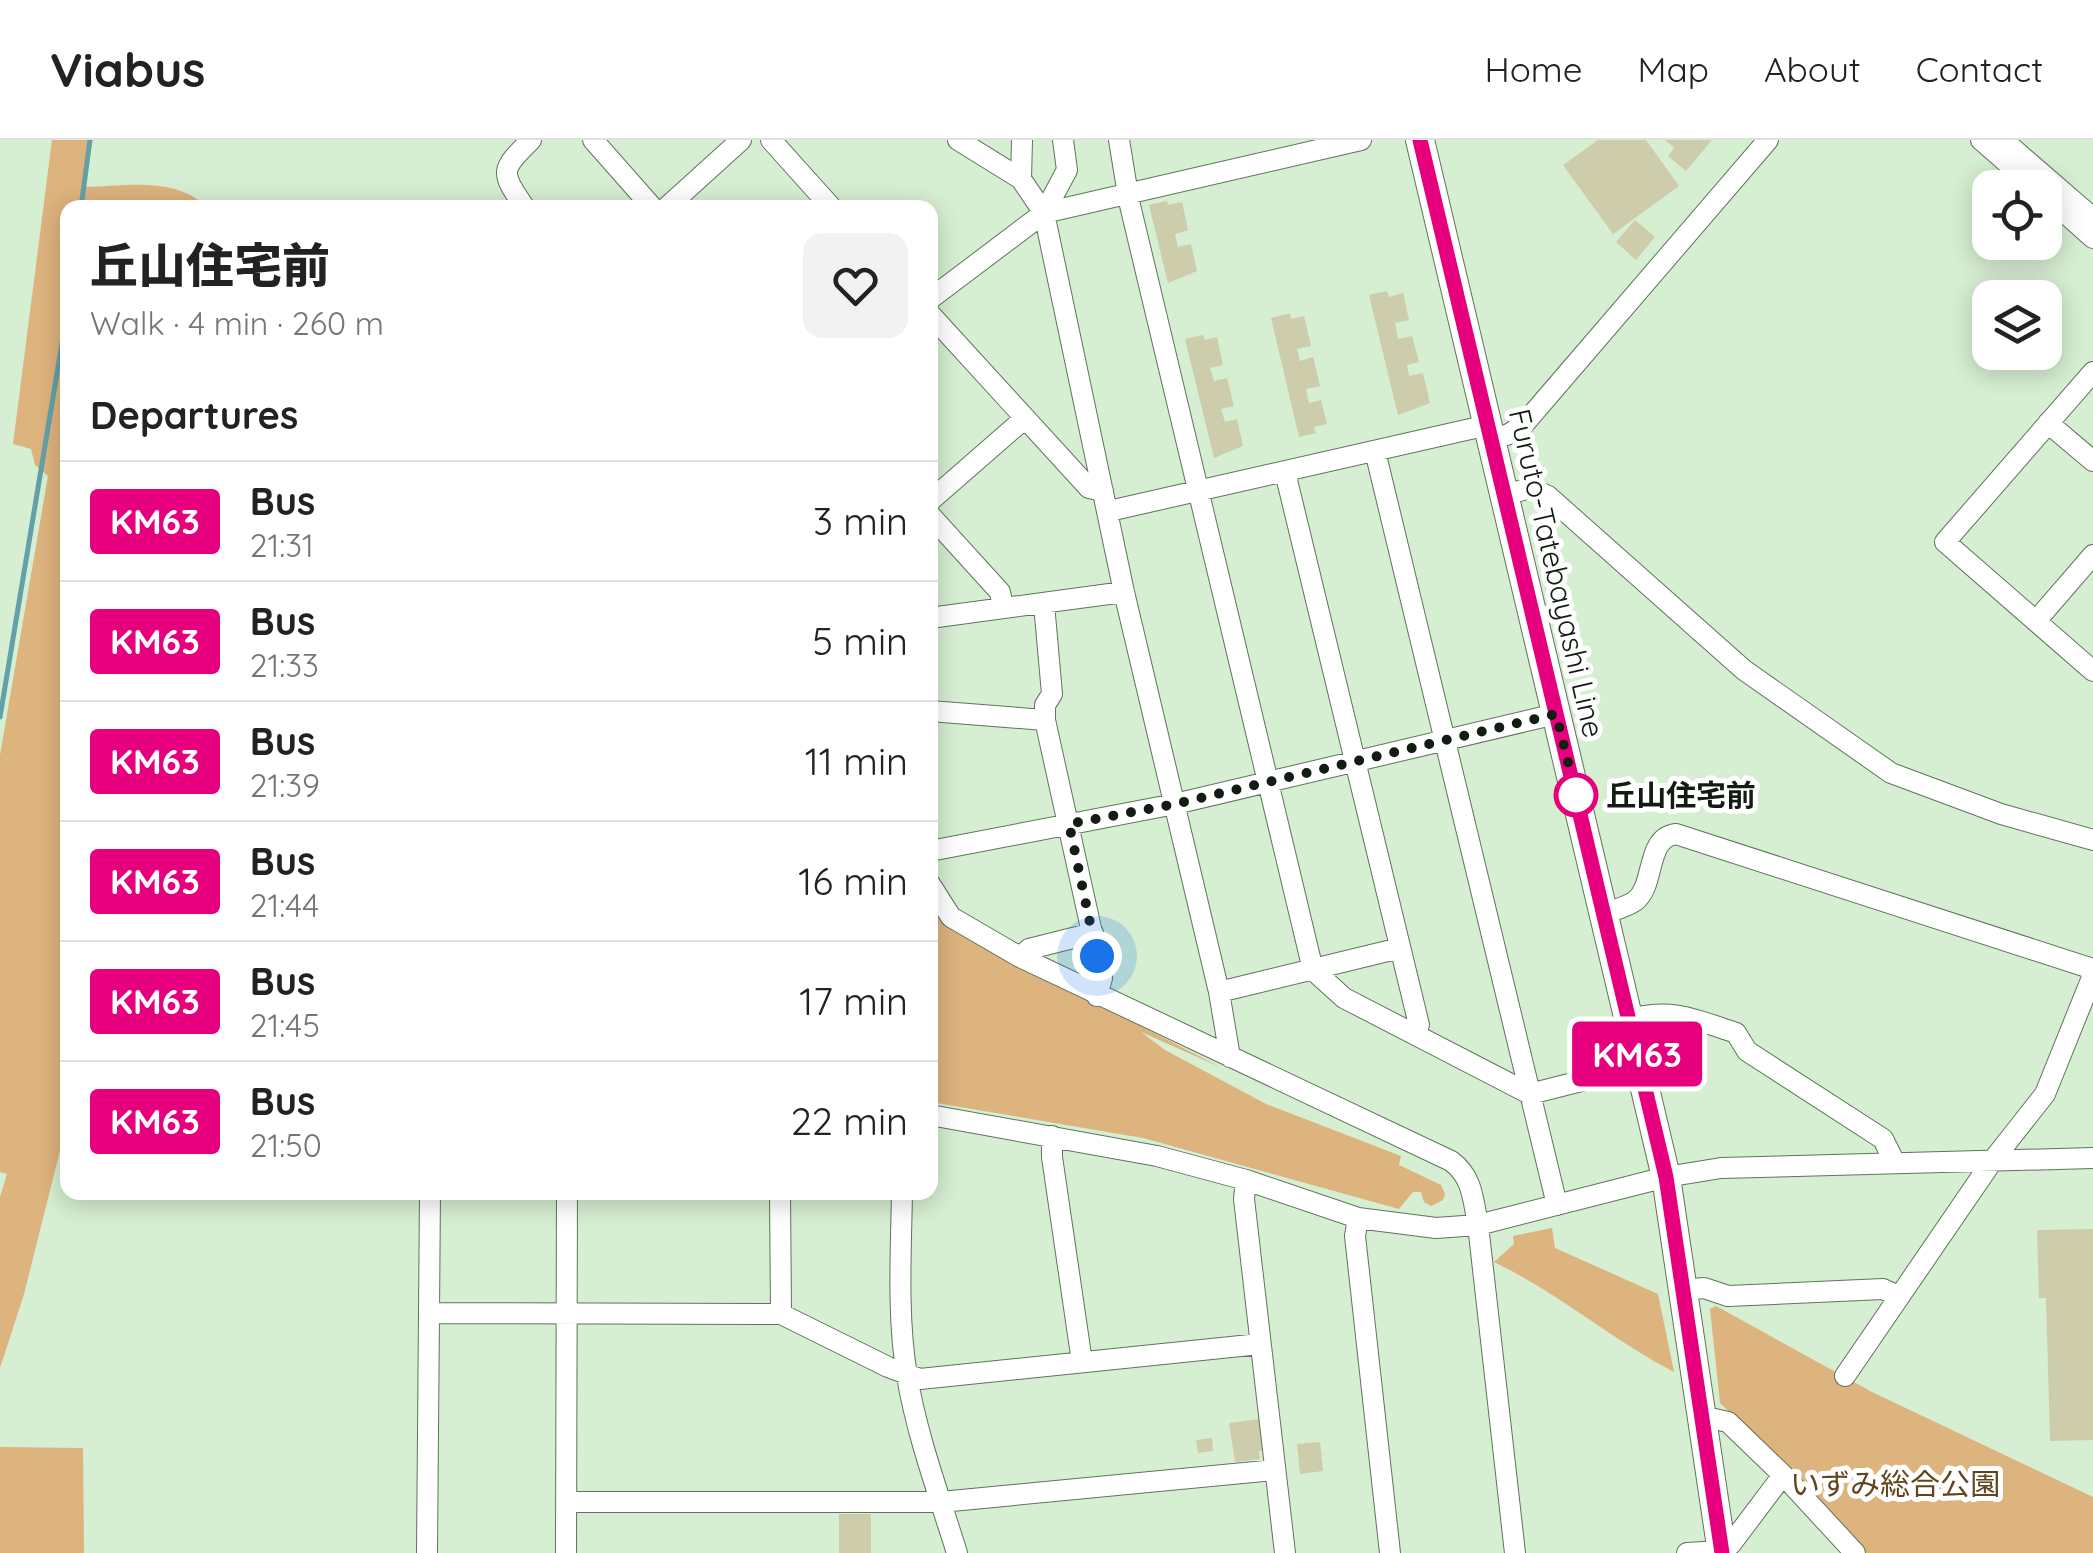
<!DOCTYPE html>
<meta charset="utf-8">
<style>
body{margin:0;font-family:Quicksand,"Noto Sans JP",sans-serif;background:#f2f2f2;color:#222;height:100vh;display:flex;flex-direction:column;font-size:38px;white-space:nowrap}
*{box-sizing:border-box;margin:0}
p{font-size:32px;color:#767676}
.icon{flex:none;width:55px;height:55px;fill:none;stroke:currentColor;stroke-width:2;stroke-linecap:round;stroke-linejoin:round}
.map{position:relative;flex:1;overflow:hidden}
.panel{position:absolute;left:60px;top:60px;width:878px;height:1000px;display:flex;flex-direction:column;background:#fff;border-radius:20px;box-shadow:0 5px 25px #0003}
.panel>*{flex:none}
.badge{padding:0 20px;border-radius:8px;font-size:35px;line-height:65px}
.controls{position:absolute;left:1972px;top:30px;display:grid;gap:20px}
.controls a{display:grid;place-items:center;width:90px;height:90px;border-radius:20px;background:#fff;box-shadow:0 5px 25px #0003;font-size:50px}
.you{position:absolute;width:50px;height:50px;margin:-25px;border:8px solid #fff;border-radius:50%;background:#1a73e8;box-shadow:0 0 0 15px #1a73e833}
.map>.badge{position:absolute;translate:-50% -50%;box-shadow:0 0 0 5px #fff}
h2{padding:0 30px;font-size:38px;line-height:90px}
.round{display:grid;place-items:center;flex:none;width:105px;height:105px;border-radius:20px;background:#f2f2f2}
.summary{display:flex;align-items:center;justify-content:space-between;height:170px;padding:0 30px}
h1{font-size:48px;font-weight:800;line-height:75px}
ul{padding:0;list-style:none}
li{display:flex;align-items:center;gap:30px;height:120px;padding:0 30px;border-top:2px solid #e0e0e0}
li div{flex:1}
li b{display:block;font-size:38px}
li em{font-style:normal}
li .badge{min-width:110px;font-weight:700;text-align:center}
header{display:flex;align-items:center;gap:60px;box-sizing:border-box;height:140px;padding:0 50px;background:#fff;border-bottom:2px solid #e0e0e0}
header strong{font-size:48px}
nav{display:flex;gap:55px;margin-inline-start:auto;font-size:35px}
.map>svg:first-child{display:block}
.green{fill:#ddb37e}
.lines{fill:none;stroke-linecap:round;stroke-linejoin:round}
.stream{stroke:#63a0a8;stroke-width:5}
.building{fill:#cdccab}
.minor-casing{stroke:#5f745c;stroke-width:22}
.major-casing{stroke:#5f745c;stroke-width:30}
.minor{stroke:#fff;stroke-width:20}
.major{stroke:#fff;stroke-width:28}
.line-casing{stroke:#fff;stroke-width:22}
.line{stroke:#e6007e;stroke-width:15}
.walk{stroke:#131c12;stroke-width:10;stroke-dasharray:0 18}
.stop-dot{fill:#fff;stroke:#e6007e;stroke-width:5}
.labels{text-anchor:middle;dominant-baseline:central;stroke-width:10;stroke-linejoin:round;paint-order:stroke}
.street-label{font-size:30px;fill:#131c12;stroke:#fff}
.stop-label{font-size:30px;font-weight:bold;fill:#131c12;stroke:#fff;text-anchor:start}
.park-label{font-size:30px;fill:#62451c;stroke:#fff}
</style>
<header>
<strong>Viabus</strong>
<nav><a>Home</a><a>Map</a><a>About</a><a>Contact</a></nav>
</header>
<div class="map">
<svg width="2093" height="1413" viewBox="0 0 2093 1413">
<rect width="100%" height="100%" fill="#d6eed2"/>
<path class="green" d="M52,0H90L85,47C123,46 177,36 206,67L68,68L67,983L24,1154L0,1228V1057L7,1034L0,1032V615L48,336L35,325L31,309L13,304Z
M930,760L950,787L1220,927L1141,892L1165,910L1266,964L1401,1016L1399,1025L1441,1045L1445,1054L1443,1060L1431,1066L1424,1062L1421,1052H1413L1399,1069L1143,998L930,962Z
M1552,1088L1555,1108L1658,1154L1674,1232C1612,1200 1559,1153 1494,1122L1514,1104L1513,1096Z
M1716,1166L1872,1252L2093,1357V1413H1865L1788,1329L1720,1263L1710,1169Z
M0,1307L83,1308L84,1413H0Z"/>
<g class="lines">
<path class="stream" d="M81,68L90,0
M0,577L68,167"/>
</g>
<path class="building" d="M1598,0H1646L1679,46L1613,94L1563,25Z
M1665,0H1712L1686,31L1668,16L1674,8Z
M1167,61L1168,65L1182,62L1188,90L1175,94L1178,107L1191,104L1197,131L1168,143L1149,65Z
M1635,80L1655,97L1636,120L1616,102Z
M1387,151L1389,157L1403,153L1409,180L1395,183L1398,199L1412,196L1419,222L1407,225L1409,236L1423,233L1430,263L1398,275L1369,155Z
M1290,173L1291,179L1304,176L1311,206L1297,209L1300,221L1313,217L1320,246L1306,249L1309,263L1321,260L1327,284L1314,287L1316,293L1299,297L1271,178Z
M1203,195L1205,200L1217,197L1223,225L1210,228L1214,241L1227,238L1234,266L1221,269L1225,282L1237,279L1243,306L1214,318L1185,199Z
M2093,1089V1300L2050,1301L2046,1158H2039L2037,1090Z
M1260,1279L1265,1311H1259L1260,1319L1235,1322L1229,1283Z
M1212,1298L1213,1311L1198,1313L1196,1300Z
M1320,1302L1323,1331L1300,1334L1297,1304Z
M839,1374H871V1413H839Z"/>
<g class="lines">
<defs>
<path id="minor" d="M593,0L653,68
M771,0L832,68
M958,0L1021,39L1044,73L1124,452L1219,852L1230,917
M1119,0L1129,61L1313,830L1344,858L1530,954L1640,926
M1981,0L2036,48
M2003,0L2093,78
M1021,39L1022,0
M2045,55L2093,98
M525,68C500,31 500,31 531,0
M666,68L741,0
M1044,73L1067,30L1063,0
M930,159L1044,73L1361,0
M930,174L1089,348L1103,351
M2093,232L1945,402L2093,531
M2048,283L2093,321
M1491,300L1509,294L1524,284L1768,0
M1375,311L1557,1065
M1285,332L1419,885L1415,894
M1505,355L1530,348L1548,356L1744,530L1891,633L2001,674L2093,700
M930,361L1024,279
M1109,371L1488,285
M930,375L1000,452L1003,467
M1044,464L1052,554L1045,565V580L1102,838L1097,856
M930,478L1124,452
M2036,481L2093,415
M930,571L1045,580
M930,711L1175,664L1556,574
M930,744L951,777L1020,817L1451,1021C1473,1037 1473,1060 1478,1085L1515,1413
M1604,774C1613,770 1627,767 1635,761C1656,745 1645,698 1676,694L2093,829
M1020,817L1029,809L1093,793
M1219,852L1400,808
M1629,879C1674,868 1694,879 1736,893L1747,911L1883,999L1895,1023
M930,975L1157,1016L1246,1040L1358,1078L1436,1088L1478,1085L1666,1037L1721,1028L2093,1018
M1052,996V1017L1082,1222
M1246,1040L1244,1059L1285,1413
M780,1052L781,1174
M902,1052C901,1113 897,1176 907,1236C917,1296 939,1355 957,1413
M1358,1078L1355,1096L1390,1413
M1683,1150L1704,1148L1728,1156L1883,1149L1898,1156
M430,1173L781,1174L888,1227L920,1239L1260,1204
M1845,1236L1993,1020L2045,954L2093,835
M1701,1276L1728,1282L1783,1335L1855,1413
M568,1362H941L1275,1330
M427,1413L430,1052
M566,1413L567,1052
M1687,1413L1721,1411L1731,1404L1783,1335"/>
<path id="major" d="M1420,0L1666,1037L1722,1413"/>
</defs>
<use href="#minor" class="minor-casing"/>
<use href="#major" class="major-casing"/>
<use href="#minor" class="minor"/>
<use href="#major" class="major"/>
</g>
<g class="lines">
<defs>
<path id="line" d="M1420,0L1666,1037L1722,1413"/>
</defs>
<use href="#line" class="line-casing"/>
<use href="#line" class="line"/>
<path class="walk" d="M1097,816L1069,684L1175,664L1556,574L1576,655"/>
</g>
<circle class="stop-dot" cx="1576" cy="655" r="20"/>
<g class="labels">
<g class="street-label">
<text transform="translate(1557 433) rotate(77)">Furuto-Tatebayashi Line</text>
</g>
<g class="stop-label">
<text x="1606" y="655">丘山住宅前</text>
</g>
<g class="park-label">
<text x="1895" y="1344">いずみ総合公園</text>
</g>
</g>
</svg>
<div class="controls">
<a><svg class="icon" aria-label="locate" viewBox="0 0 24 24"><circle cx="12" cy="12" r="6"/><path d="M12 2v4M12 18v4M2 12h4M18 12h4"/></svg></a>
<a><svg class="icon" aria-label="layers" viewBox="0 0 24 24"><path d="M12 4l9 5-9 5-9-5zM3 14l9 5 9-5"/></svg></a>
</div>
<div class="you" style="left:1097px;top:816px"></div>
<b class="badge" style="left:1637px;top:914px;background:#e6007e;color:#fff">KM63</b>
<section class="panel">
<div class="summary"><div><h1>丘山住宅前</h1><p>Walk · 4 min · 260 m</p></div><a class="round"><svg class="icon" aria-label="heart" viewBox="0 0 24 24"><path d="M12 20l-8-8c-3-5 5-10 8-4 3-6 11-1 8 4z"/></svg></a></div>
<h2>Departures</h2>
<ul>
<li><span class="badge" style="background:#e6007e;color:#fff">KM63</span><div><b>Bus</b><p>21:31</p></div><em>3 min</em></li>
<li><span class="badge" style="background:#e6007e;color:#fff">KM63</span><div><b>Bus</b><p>21:33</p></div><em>5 min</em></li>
<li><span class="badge" style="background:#e6007e;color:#fff">KM63</span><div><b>Bus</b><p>21:39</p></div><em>11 min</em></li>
<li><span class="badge" style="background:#e6007e;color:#fff">KM63</span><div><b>Bus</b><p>21:44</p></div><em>16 min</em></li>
<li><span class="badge" style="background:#e6007e;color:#fff">KM63</span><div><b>Bus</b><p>21:45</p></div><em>17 min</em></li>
<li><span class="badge" style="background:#e6007e;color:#fff">KM63</span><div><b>Bus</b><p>21:50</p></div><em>22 min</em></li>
</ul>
</section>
</div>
